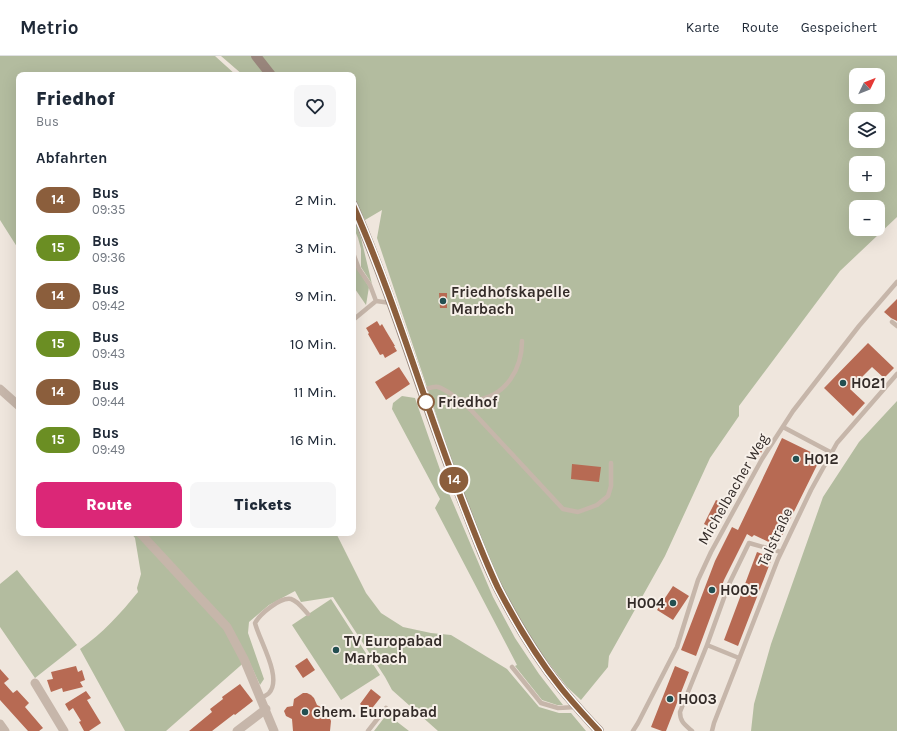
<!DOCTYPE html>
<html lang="de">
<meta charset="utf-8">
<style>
body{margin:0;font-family:Karla,sans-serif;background:#f6f6f7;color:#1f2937;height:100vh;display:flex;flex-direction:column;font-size:15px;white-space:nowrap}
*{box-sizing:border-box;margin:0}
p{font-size:13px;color:#747a83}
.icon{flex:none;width:22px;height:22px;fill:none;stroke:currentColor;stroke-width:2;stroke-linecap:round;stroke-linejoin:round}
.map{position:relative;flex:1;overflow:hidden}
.drawer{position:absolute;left:16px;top:16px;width:340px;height:464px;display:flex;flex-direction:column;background:#fff;border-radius:8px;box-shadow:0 4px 16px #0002}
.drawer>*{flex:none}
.badge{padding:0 8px;border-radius:13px;font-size:14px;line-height:26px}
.needle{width:26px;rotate:47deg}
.tools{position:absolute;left:849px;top:12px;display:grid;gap:8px}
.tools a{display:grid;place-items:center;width:36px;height:36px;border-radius:8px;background:#fff;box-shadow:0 4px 16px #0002;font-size:20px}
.map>.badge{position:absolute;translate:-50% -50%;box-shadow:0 0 0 2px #fff}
h2{padding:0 20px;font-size:15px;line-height:36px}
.round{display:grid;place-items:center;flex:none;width:42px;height:42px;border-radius:8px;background:#f6f6f7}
.headline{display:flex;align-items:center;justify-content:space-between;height:68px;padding:0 20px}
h1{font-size:19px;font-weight:800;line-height:30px}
.cta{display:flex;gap:8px;margin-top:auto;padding:8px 20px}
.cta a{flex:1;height:46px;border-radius:8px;background:#db2777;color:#fff;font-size:16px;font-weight:800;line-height:46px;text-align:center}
.cta a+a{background:#f6f6f7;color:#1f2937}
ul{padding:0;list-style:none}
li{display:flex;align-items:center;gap:12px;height:48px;padding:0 20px}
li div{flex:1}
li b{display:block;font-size:15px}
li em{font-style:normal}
li .badge{min-width:44px;font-weight:700;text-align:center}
header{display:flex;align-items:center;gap:24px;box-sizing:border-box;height:56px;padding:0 20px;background:#fff;border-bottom:1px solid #e0e1e3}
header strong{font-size:19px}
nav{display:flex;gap:22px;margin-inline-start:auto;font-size:14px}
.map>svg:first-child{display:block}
.green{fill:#b3bc9f;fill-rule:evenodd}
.building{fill:#b76a53}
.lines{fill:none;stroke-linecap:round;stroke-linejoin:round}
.lane{stroke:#c6b6aa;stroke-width:4.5}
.street{stroke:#c6b6aa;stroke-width:9}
.secondary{stroke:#99867c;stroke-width:10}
.line-casing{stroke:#fff;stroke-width:9}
.line{stroke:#8b5e3c;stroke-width:6}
.poi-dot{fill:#234f51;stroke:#f7f0e9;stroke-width:1.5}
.stop-dot{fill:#fff;stroke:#8b5e3c;stroke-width:2}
.labels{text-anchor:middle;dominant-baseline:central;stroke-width:4;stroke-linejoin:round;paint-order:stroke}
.poi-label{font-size:15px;font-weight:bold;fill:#342c29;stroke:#f7f0e9;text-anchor:start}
.stop-label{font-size:15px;font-weight:bold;fill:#342c29;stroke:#f7f0e9;text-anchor:start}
.street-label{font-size:15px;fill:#342c29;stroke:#f7f0e9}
</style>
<header>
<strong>Metrio</strong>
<nav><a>Karte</a><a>Route</a><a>Gespeichert</a></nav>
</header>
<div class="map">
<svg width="897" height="675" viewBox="0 0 897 675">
<rect width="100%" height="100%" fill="#efe6dd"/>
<path class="green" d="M0,0H215L236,19H19V194L0,164Z
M221,0H897V161L840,215L739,350V360L710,402L665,500L609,600L608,611L581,644L567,631L537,592L515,559L469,457L377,182L382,154L365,164L353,141V19H243ZM856,19H878V41H856ZM856,63H878V85H856ZM856,107H878V129H856ZM856,151H878V173H856Z
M353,158L361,182L372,228L361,211V193L358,182L353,170Z
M353,206L369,231L366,249L353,230Z
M402,340L415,342L445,428L493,541L515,582L539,618L563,649H557L542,644L515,610L517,609L435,452L440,443L392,353L393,347Z
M897,345V675H751L754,648L771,588L823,441L859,386Z
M131,477H336L366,537L381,557L403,571L431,577L451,579L507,613L539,651L559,657H571L586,675H438L392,634L385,621L333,541L301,546L295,535L269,549L249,566L248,577L264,623L260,629L248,603L166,675H125L80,593C102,578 121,557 138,536L137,532L141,518L135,482Z
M17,514L77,589L35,622L0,571V528Z
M331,543L380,619L341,644L292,569Z
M387,658L409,675H374Z"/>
<path class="building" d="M439,237H447V252H440Z
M897,243V265L891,262L884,256Z
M377,265L380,270L382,268L386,275L395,290H394L397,295L385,302L383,298L380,299L368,278L369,277L366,272Z
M868,287L894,312L884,322L872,311L850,333L865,347L853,360L824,332Z
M399,311L410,328L386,344L375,326Z
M782,382L821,401L777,490L754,479L752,481L747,478L724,524L696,600L681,594L715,505L732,471L738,474Z
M753,390L762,395L759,401L750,396Z
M572,408L601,411L599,426L571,423Z
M716,444L727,449L716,474L704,468Z
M757,496L772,502L738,590L724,584Z
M673,530L689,540L673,564L657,554Z
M307,602L315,614L303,622L295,610Z
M76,610L78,616L82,614L85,624L80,626L83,631L63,636L62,632L51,636L47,624L53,623L51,616Z
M675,610L689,616L666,675H662L651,671Z
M0,613L9,623L4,627L13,637L17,634L29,647L25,651L43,672L39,675H28L0,644Z
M240,628L253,645L235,659L234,658L212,675H189L212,656L210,653L223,643L222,641Z
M371,633L381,641L369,656L360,648Z
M86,635L91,642L87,644L101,667L89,675H84L79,666L81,665L73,652L69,655L65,648Z
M303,637H307L311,639L314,642L317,649L323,652L327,656L331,665L330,675H293L292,663L286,660L284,655L287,651L293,650L294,643Z"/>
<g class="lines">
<path class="lane" d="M353,197L359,213L370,229L376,245
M353,264L376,245L391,247
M892,266L897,270
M422,334C427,333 433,330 438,331C448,334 463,347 471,354L563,453L578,456L597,449L608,440L611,430V407
M457,343C463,343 470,345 476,344C506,340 522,313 522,285
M783,371L832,397
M739,602L707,589L729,528L749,487L781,496
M512,611L541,647L558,652L577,651
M261,642C263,641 267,639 269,637C283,622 259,584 255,567C260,558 280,541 291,543C298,545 304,554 308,558
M368,675L386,652
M633,675L638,667L677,591L698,524L711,496L762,403L793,355L859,270L897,226
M692,675C685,669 680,666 680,656L707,589
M712,675L714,667L778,503L811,434L837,387L897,318"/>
<path class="street" d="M0,333L19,350
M140,477L227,571L244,603L274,675
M35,627L64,675
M0,668L5,675
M237,675L266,653"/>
<path class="secondary" d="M256,0L271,19
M353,149C396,248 425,352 465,452C475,479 485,506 498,532C516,567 537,602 561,632C573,647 586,661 599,675"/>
</g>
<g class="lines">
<defs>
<path id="line" d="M353,149C397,249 426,353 466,455C476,481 486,507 498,532C516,567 537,602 561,632C573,647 586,661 599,675"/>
</defs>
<use href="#line" class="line-casing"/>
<use href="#line" class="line"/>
</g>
<g class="poi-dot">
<circle cx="443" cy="245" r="4"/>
<circle cx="843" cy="327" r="4"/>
<circle cx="796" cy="403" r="4"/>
<circle cx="712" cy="534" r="4"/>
<circle cx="673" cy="547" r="4"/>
<circle cx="336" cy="594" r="4"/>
<circle cx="670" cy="643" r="4"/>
<circle cx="305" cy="656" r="4"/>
</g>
<circle class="stop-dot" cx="426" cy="346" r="8"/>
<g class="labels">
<g class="poi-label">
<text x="451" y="236">Friedhofskapelle<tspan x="451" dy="17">Marbach</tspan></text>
<text x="851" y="327">H021</text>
<text x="804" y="403">H012</text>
<text x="720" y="534">H005</text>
<text x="665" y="547" text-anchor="end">H004</text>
<text x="344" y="585">TV Europabad<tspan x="344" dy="17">Marbach</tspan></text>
<text x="678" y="643">H003</text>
<text x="313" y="656">ehem. Europabad</text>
</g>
<g class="stop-label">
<text x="438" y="346">Friedhof</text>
</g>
<g class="street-label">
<text transform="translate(733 433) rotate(-60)">Michelbacher Weg</text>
<text transform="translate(775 481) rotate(-65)">Talstraße</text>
</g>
</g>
</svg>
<div class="tools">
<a><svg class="needle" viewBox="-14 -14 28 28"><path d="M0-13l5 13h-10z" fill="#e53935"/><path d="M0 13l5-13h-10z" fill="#747a83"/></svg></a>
<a><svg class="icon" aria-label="layers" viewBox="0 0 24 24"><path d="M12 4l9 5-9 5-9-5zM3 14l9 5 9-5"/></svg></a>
<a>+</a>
<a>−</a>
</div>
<b class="badge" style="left:454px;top:424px;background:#8b5e3c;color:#fff">14</b>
<section class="drawer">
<div class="headline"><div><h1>Friedhof</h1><p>Bus</p></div><a class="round"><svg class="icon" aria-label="heart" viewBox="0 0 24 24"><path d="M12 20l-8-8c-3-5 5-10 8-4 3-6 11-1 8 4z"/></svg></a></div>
<h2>Abfahrten</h2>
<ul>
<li><span class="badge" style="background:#8b5e3c;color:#fff">14</span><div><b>Bus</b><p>09:35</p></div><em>2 Min.</em></li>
<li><span class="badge" style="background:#6b8e23;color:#fff">15</span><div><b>Bus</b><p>09:36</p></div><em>3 Min.</em></li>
<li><span class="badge" style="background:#8b5e3c;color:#fff">14</span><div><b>Bus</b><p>09:42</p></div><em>9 Min.</em></li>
<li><span class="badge" style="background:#6b8e23;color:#fff">15</span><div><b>Bus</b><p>09:43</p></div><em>10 Min.</em></li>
<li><span class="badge" style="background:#8b5e3c;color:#fff">14</span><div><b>Bus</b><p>09:44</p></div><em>11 Min.</em></li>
<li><span class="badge" style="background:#6b8e23;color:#fff">15</span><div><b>Bus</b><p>09:49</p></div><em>16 Min.</em></li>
</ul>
<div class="cta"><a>Route</a><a>Tickets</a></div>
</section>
</div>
